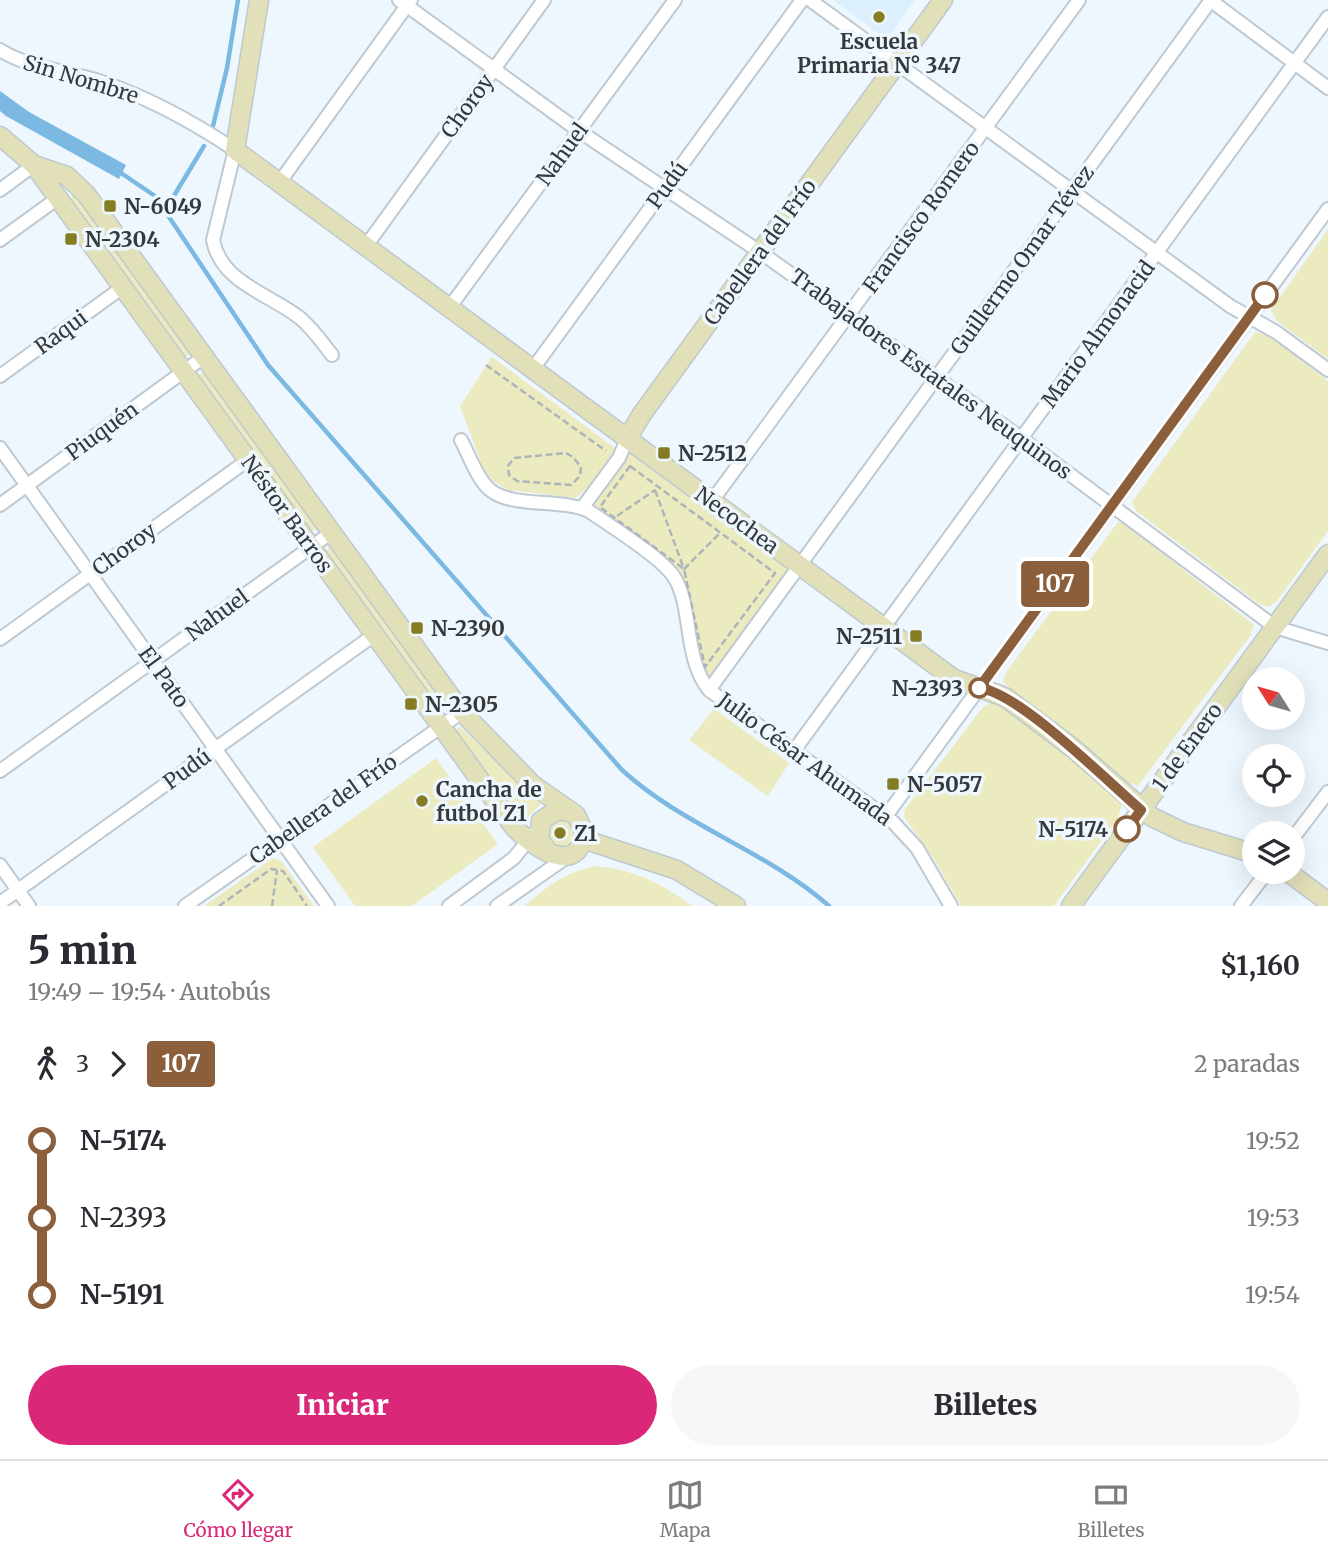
<!DOCTYPE html>
<html lang="es">
<meta charset="utf-8">
<style>
body{margin:0;font-family:Merriweather,serif;background:#f7f7f7;color:#2b2b33;height:100vh;display:flex;flex-direction:column;font-size:26px;white-space:nowrap}
*{box-sizing:border-box;margin:0}
p{font-size:23px;color:#7c7c81}
.icon{flex:none;width:38px;height:38px;fill:none;stroke:currentColor;stroke-width:2;stroke-linecap:round;stroke-linejoin:round}
.map{position:relative;height:906px;overflow:hidden}
.side{display:flex;flex-direction:column;background:#fff;flex:1}
.side>*{flex:none}
.badge{padding:0 14px;border-radius:5px;font-size:24px;line-height:46px}
.needle{width:46px;rotate:307deg}
.tools{position:absolute;left:1242px;top:667px;display:grid;gap:14px}
.tools a{display:grid;place-items:center;width:63px;height:63px;border-radius:50%;background:#fff;box-shadow:0 7px 28px #0002;font-size:35px}
.map>.badge{position:absolute;translate:-50% -50%;box-shadow:0 0 0 4px #fff}
.legs{display:flex;align-items:center;gap:10px;height:77px;padding:0 28px;font-size:23px}
.legs p{margin-inline-start:auto}
.overview{display:flex;align-items:center;justify-content:space-between;height:119px;padding:0 28px}
h1{font-size:38px;font-weight:800;line-height:52px}
.cta{display:flex;gap:14px;margin-top:auto;padding:14px 28px}
.cta a{flex:1;height:80px;border-radius:42px;background:#db2777;color:#fff;font-size:28px;font-weight:800;line-height:80px;text-align:center}
.cta a+a{background:#f7f7f7;color:#2b2b33}
ul{padding:0 28px;list-style:none}
li{display:flex;align-items:center;gap:24px;height:77px;font-size:26px}
li i{display:grid;place-items:center;width:10px;height:100%;margin:0 9px;background:currentColor}
li i::after{content:'';width:18px;height:18px;margin:-9px;border:5px solid;border-radius:50%;background:#fff}
li p{margin-inline-start:auto}
li:first-child i{background:linear-gradient(#0000 50%,currentColor 0)}
li:last-child i{background:linear-gradient(currentColor 50%,#0000 0)}
.tabs{display:flex;justify-content:space-around;align-items:center;height:98px;border-top:2px solid #e1e1e2;background:#fff;font-size:19px;color:#7c7c81}
.tabs a{display:grid;justify-items:center;gap:4px}
.tabs .selected{color:#db2777}
.map>svg:first-child{display:block}
.built{fill:#dceffc}
.green{fill:#eceabf}
.water{fill:#7cb9e2}
.lines{fill:none;stroke-linecap:round;stroke-linejoin:round}
.stream{stroke:#7cb9e2;stroke-width:4.5}
.street-casing{stroke:#bec9d1;stroke-width:16}
.secondary-casing{stroke:#bec9d1;stroke-width:21}
.path{stroke:#adb4ba;stroke-width:2.5;stroke-dasharray:7 3.5;stroke-linecap:butt}
.street{stroke:#fff;stroke-width:12}
.secondary{stroke:#e2e0b9;stroke-width:18}
.line-1-casing{stroke:#fff;stroke-width:16}
.line-1{stroke:#8b5e3c;stroke-width:10}
.poi-dot{fill:#847d24;stroke:#eef7fe;stroke-width:2.5}
.stop-1-dot{fill:#fff;stroke:#8b5e3c;stroke-width:3.5}
.labels{text-anchor:middle;dominant-baseline:central;stroke-width:7;stroke-linejoin:round;paint-order:stroke}
.poi-label{font-size:21px;font-weight:bold;fill:#35393c;stroke:#eef7fe;text-anchor:start}
.street-label{font-size:21px;fill:#35393c;stroke:#eef7fe}
.stop-label{font-size:21px;font-weight:bold;fill:#35393c;stroke:#eef7fe;text-anchor:end}
</style>
<div class="map">
<svg width="1328" height="906" viewBox="0 0 1328 906">
<rect width="100%" height="100%" fill="#eef7fe"/>
<path class="built" d="M833,0H915L891,33L879,34Z"/>
<path class="green" d="M72,196H77L191,351L189,356L182,355L70,201Z
M1328,229V359L1277,321L1271,310Z
M1255,332L1267,334L1328,381V531L1277,601L1269,607L1259,604L1136,511L1132,502Z
M492,357L616,449L591,485L575,498L508,490L493,481L483,468L460,406Z
M204,371L318,527L317,530H309L198,376Z
M631,451L791,570L713,676L703,675L679,573L590,506Z
M1118,522L1125,524L1254,625L1250,636L1138,786L1129,783L1003,682L1006,672Z
M328,548L335,549L442,698L441,705L436,706L326,553Z
M993,701L1058,746L1122,804L1118,818L1054,906H961L934,859L904,817L905,809L983,707Z
M714,709L789,763L768,796L689,740Z
M459,726L541,804L521,824L455,733Z
M436,758L498,844L412,906H355L313,847Z
M557,817L572,821L577,836L567,849L551,847L545,828Z
M273,858L282,862L314,906H204Z
M594,866C633,869 661,883 692,906H525C547,886 565,873 594,866Z"/>
<path class="water" d="M0,91L29,112L126,165L119,179L6,116L0,111Z"/>
<g class="lines">
<path class="stream" d="M213,126L227,68L238,0
M118,171L155,196L268,365L622,770C683,826 767,851 829,906
M166,209L204,146"/>
<defs>
<path id="street" d="M399,0L579,131L760,252L1021,438L1275,627L1328,643
M810,0L1230,306L1276,332L1328,370
M1210,0L1328,88
M0,50C30,69 69,71 102,82C150,98 193,122 235,150L213,240C221,283 270,294 300,318C313,329 322,342 332,355
M279,183L411,0
M0,190L34,165
M0,240L58,198
M366,246L544,0
M449,308L675,0
M532,370L802,0
M0,376L123,287
M461,440C469,455 476,476 488,488C509,509 561,498 589,511C609,525 662,558 674,577C693,606 683,658 709,690L893,822L917,848L951,906
M0,448L328,906
M712,501L1079,0
M0,505L205,356
M582,508L619,458L627,439
M0,639L248,460
M709,690L1211,0
M793,752L1328,17
M0,771L332,532
M886,816L1328,209
M1293,838L1328,792
M0,865L29,906
M0,903L374,635
M185,906L462,712
M449,906L514,858L533,834
M497,906L571,854
M1241,906L1267,872"/>
<path id="secondary" d="M259,0L235,150L954,679L1005,697L1074,749L1152,817L1183,832L1255,854
M0,136L34,165L514,827C531,846 579,879 584,832L576,815L533,785L462,712L86,194L67,176L34,165
M627,439L642,414L943,0
M583,839L677,870L736,906
M549,853L539,839L541,821L557,810L570,812
M1288,872L1328,902
M1071,906L1328,554"/>
</defs>
<use href="#street" class="street-casing"/>
<use href="#secondary" class="secondary-casing"/>
<path class="path" d="M486,365L606,451
M566,453L573,457L581,467L580,476L571,485L517,481L509,475L508,466L514,458Z
M630,466L775,573L705,667L684,569L600,507Z
M655,490L684,569L720,533
M617,516L655,490
M219,906L271,869L283,871L307,906
M272,906L277,870"/>
<use href="#street" class="street"/>
<use href="#secondary" class="secondary"/>
</g>
<g class="lines">
<defs>
<path id="line-1" d="M1127,829L1141,810C1108,782 1019,692 979,688L1265,295"/>
</defs>
<use href="#line-1" class="line-1-casing"/>
<use href="#line-1" class="line-1"/>
</g>
<g class="poi-dot">
<circle cx="879" cy="17" r="7"/>
<rect x="103" y="199" width="14" height="14" rx="3.5"/>
<rect x="64" y="232" width="14" height="14" rx="3.5"/>
<rect x="657" y="446" width="14" height="14" rx="3.5"/>
<rect x="410" y="621" width="14" height="14" rx="3.5"/>
<rect x="909" y="629" width="14" height="14" rx="3.5"/>
<rect x="404" y="697" width="14" height="14" rx="3.5"/>
<rect x="886" y="777" width="14" height="14" rx="3.5"/>
<circle cx="422" cy="801" r="7"/>
<circle cx="560" cy="833" r="7"/>
</g>
<g class="stop-1-dot">
<circle cx="1265" cy="295" r="12"/>
<circle cx="979" cy="688" r="9"/>
<circle cx="1127" cy="829" r="12"/>
</g>
<g class="labels">
<g class="poi-label">
<text x="879" y="41" text-anchor="middle">Escuela<tspan x="879" dy="24">Primaria N° 347</tspan></text>
<text x="124" y="206">N-6049</text>
<text x="85" y="239">N-2304</text>
<text x="678" y="453">N-2512</text>
<text x="431" y="628">N-2390</text>
<text x="902" y="636" text-anchor="end">N-2511</text>
<text x="425" y="704">N-2305</text>
<text x="907" y="784">N-5057</text>
<text x="436" y="789">Cancha de<tspan x="436" dy="24">futbol Z1</tspan></text>
<text x="574" y="833">Z1</text>
</g>
<g class="street-label">
<text transform="translate(81 79) rotate(17)">Sin Nombre</text>
<text transform="translate(467 106) rotate(-54)">Choroy</text>
<text transform="translate(562 154) rotate(-54)">Nahuel</text>
<text transform="translate(667 185) rotate(-54)">Pudú</text>
<text transform="translate(921 217) rotate(-54)">Francisco Romero</text>
<text transform="translate(760 252) rotate(-54)">Cabellera del Frío</text>
<text transform="translate(1022 260) rotate(-54)">Guillermo Omar Tévez</text>
<text transform="translate(61 332) rotate(-36)">Raqui</text>
<text transform="translate(1098 334) rotate(-54)">Mario Almonacid</text>
<text transform="translate(931 374) rotate(36)">Trabajadores Estatales Neuquinos</text>
<text transform="translate(102 431) rotate(-36)">Piuquén</text>
<text transform="translate(287 514) rotate(54)">Néstor Barros</text>
<text transform="translate(737 520) rotate(36)">Necochea</text>
<text transform="translate(124 549) rotate(-36)">Choroy</text>
<text transform="translate(217 615) rotate(-36)">Nahuel</text>
<text transform="translate(164 677) rotate(54)">El Pato</text>
<text transform="translate(1187 747) rotate(-54)">1 de Enero</text>
<text transform="translate(805 759) rotate(36)">Julio César Ahumada</text>
<text transform="translate(187 769) rotate(-36)">Pudú</text>
<text transform="translate(323 809) rotate(-35)">Cabellera del Frío</text>
</g>
<g class="stop-label">
<text x="963" y="688">N-2393</text>
<text x="1108" y="829">N-5174</text>
</g>
</g>
</svg>
<div class="tools">
<a><svg class="needle" viewBox="-14 -14 28 28"><path d="M0-13l5 13h-10z" fill="#e53935"/><path d="M0 13l5-13h-10z" fill="#7c7c81"/></svg></a>
<a><svg class="icon" aria-label="locate" viewBox="0 0 24 24"><circle cx="12" cy="12" r="6"/><path d="M12 2v4M12 18v4M2 12h4M18 12h4"/></svg></a>
<a><svg class="icon" aria-label="layers" viewBox="0 0 24 24"><path d="M12 4l9 5-9 5-9-5zM3 14l9 5 9-5"/></svg></a>
</div>
<b class="badge" style="left:1055px;top:584px;background:#8b5e3c;color:#fff">107</b>
</div>
<section class="side">
<div class="overview"><div><h1>5 min</h1><p>19:49 – 19:54 · Autobús</p></div><b>$1,160</b></div>
<div class="legs"><svg class="icon" aria-label="walk" viewBox="0 0 24 24"><circle cx="13" cy="4" r="2"/><path d="M13 8l-2 6 4 7M11 14l-3 7M7 12l3-4h3l4 4"/></svg>3<svg class="icon" aria-label="forward" viewBox="0 0 24 24"><path d="M9 5l7 7-7 7"/></svg><b class="badge" style="background:#8b5e3c;color:#fff">107</b><p>2 paradas</p></div>
<ul>
<li><i style="color:#8b5e3c"></i><b>N-5174</b><p>19:52</p></li>
<li><i style="color:#8b5e3c"></i><span>N-2393</span><p>19:53</p></li>
<li><i style="color:#8b5e3c"></i><b>N-5191</b><p>19:54</p></li>
</ul>
<div class="cta"><a>Iniciar</a><a>Billetes</a></div>
</section>
<nav class="tabs">
<a class="selected"><svg class="icon" aria-label="directions" viewBox="0 0 24 24"><path d="M12 3l9 9-9 9-9-9zM9 14v-3h6M13 9l2 2-2 2"/></svg>Cómo llegar</a>
<a><svg class="icon" aria-label="map" viewBox="0 0 24 24"><path d="M3 6l6-2 6 2 6-2v14l-6 2-6-2-6 2zM9 4v14M15 6v14"/></svg>Mapa</a>
<a><svg class="icon" aria-label="tickets" viewBox="0 0 24 24"><path d="M3 7h18v10H3zM15 7v10"/></svg>Billetes</a>
</nav>
